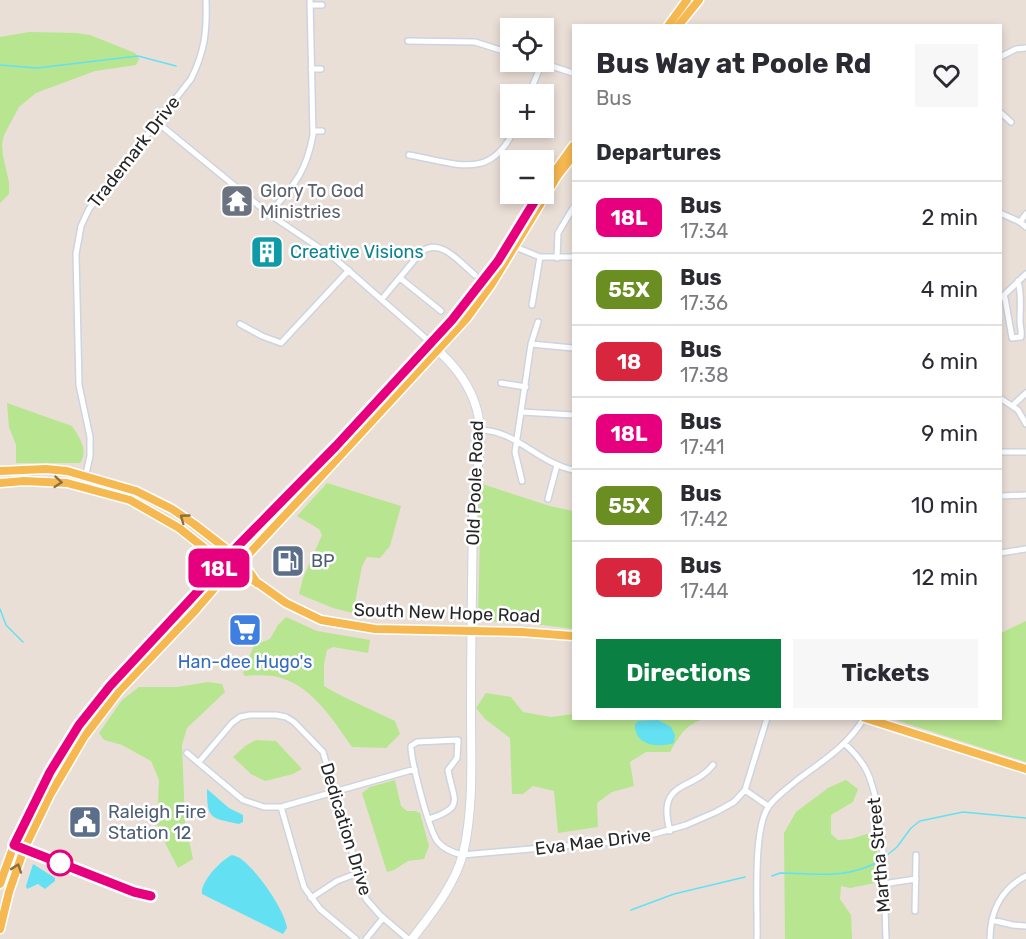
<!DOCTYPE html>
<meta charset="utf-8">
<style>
body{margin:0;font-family:Rubik,sans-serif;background:#f7f7f7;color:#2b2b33;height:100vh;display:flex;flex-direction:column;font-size:22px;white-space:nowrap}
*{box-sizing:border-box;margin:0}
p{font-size:20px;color:#7c7c81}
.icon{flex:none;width:33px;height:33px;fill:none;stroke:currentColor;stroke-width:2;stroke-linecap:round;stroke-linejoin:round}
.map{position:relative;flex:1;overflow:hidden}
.drawer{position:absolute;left:572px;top:24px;width:430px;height:696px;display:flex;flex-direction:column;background:#fff;border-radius:0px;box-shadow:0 3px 9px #0003}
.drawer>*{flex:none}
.badge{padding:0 12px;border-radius:9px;font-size:21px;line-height:39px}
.tools{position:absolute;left:500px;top:18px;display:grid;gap:12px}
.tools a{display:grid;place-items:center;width:54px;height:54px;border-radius:0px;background:#fff;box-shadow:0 3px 9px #0003;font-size:30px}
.map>.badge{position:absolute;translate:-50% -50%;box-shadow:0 0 0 3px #fff}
h2{padding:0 24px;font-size:22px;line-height:54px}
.round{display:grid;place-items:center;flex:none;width:63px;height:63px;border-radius:0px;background:#f7f7f7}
.head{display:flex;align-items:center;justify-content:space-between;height:102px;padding:0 24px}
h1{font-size:28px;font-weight:700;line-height:45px}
.cta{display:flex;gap:12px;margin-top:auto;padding:12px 24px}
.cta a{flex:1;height:69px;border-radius:0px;background:#0b8043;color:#fff;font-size:24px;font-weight:700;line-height:69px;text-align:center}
.cta a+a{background:#f7f7f7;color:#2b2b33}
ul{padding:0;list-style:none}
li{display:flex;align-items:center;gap:18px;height:72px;padding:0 24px;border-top:2px solid #e1e1e2}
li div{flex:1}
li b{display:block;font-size:22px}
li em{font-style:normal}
li .badge{min-width:66px;font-weight:700;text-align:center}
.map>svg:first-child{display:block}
.green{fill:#b8e58f}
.water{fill:#63e1f3}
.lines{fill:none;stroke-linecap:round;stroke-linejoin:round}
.stream{stroke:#63e1f3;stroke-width:1.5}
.street-casing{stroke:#ccd3e1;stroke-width:8}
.secondary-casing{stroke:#ccd3e1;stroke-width:10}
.primary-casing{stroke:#fff;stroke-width:11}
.street{stroke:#fff;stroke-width:5}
.secondary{stroke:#fff;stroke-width:8}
.primary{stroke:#f6b850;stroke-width:8}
.oneway{stroke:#8e6f3b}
.line-casing{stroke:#fff;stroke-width:14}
.line{stroke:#e6007e;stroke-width:9}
.stop-dot{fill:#fff;stroke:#e6007e;stroke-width:3}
.labels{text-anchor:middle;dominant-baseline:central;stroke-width:5;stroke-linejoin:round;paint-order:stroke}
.street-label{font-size:18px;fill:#262626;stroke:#fff}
.worship-label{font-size:18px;fill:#5b616d;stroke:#fff;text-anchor:start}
.culture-label{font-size:18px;fill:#0d838f;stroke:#fff;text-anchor:start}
.service-label{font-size:18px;fill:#4e5e75;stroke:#fff;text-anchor:start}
.shop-label{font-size:18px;fill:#366cbe;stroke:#fff}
</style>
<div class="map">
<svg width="1026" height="939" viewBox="0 0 1026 939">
<rect width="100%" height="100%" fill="#eadfd7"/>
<path class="green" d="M29,32L76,33L90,35L135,53L139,59L136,65L95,71L36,93L19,107L4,135L2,144L3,156L9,182V194L0,203V37Z
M7,403L72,426C79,437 89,450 80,463H16V445L9,427Z
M327,483L401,506L390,546L380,558L367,557L362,566L353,613L333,608L299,594L303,578L322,535L319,529L297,516Z
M482,484L550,506L573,511V629L527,623L483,621L478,617L480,537C474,526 479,497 482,484Z
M286,617L317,631L370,640L368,653L333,647L327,650L324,664V686C347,700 371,709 395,721L400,734L386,748L352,747C333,720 310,682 273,676C264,675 254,675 245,676L243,673L254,645L270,639L278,625Z
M1026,621V762L893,719L1000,718L1001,633Z
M208,682L222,684L225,692L187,728L182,745L185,821L193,859L178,868L162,837L157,824L159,780L151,761L122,745L104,740L99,733L122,700L139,687H177Z
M486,693L511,697L523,712L551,717L573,714V718L706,719C686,723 680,735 670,752H646L630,762L634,786L612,792L597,803L598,827L558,833L554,791L533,786L523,794H512L510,738L485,719L476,708Z
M256,740L276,741L302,769L293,774L265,781L251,774L233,757L245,746Z
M395,780L401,806L407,811H415L420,813L429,846L424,859L408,861L394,870L387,872L362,793L370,787Z
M846,780L858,789L853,802L831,815V834L838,840L851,839L876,831L880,882L850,888L841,886L840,899L851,915L852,939H785L784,833L796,812L828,788Z"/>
<path class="water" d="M658,720L671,727L675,735L674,743C658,748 634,746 635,724L638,721Z
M207,789L229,808L243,815V822L239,824C210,818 207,819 207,789Z
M232,855C233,855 241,858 241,859C256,869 285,910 287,928L283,934L202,894C200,882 221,860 232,855Z
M33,864L55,878V881L45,889L38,884L27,889L26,886Z"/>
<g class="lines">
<path class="stream" d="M0,65L37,68L138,56L176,66
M0,609L6,625L23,642
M886,856L897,847L911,828L920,821L963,812L1026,818
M772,876L780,873C817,873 843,880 878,862
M631,910L674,894L745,877"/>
<defs>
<path id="street" d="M310,5H322
M408,41L475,42L510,53
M1000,57L1016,49L1026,48
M539,62L573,73
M311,69H321
M529,94L542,63
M1000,112L1011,122
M158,123L269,214L333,257L431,343
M313,131H322
M409,155C456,163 491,182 515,128
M1000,213L1020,222L1026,227
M269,214C294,185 306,173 313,135L310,0
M1020,222L1026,214
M513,246L540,257H573
M557,258L558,233L573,208
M400,278L441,311
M1003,297L1005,298L1012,338L1021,337C1022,330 1020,328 1020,321C1020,307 1022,295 1018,281
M1001,298L1026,274
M382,299L421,252C441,237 459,262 475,275
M532,305L540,257
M240,324L262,336L281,343L349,270
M531,344L573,348
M501,383L526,387
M1000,398L1018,410L1026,424
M1013,405L1026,393
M522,412L573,415
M480,430C515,430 539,463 573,470
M1000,452H1026
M522,481L515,452L531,344L538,322
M83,487L90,456V437L79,385L76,254L81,226L89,209L191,79C205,51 207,31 206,0
M1000,496L1026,495
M548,499L557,465
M1000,553L1026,549
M845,744C856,754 867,767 871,782C886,826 884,892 886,939
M187,753L243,800L264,807H281L415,769
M199,762L232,723L240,717L250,715H276L286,717L294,722L323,752L366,899L380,915L408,939
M745,790L768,806
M281,807L304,887L320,909L356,939
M429,819C466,807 453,800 448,770L457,758L458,740L417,742L411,746C411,761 429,831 438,842C444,849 454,853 462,855L633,840L686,825L716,812L734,802L745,790L767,718
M670,831C656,779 692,792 713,765
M14,845L134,892L151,896
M883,884L916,879
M311,898L337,881L358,873
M915,911L916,855
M992,920L1013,925L1026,926
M366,939L383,918
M757,939C758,909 752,828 769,806C776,796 787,789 796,781C821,762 848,746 864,718
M990,939C990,912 1001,889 1026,876"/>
<path id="secondary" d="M412,939C432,913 454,886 463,854C474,808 471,760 471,713C471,648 472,583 473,518C474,486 485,439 477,410C470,384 454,364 434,347"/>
<path id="primary" d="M668,26L687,0
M678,26L699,0
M543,188L573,146
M0,471L46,469L67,471L136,491L172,509L194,524L242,561L257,583
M0,483L24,481L67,483L130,500L179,528L232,570L258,583L286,603L321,620L375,629L521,632L573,636
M865,718L1026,769
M0,884L14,845L49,774L79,725L110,686L213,575L231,553L336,446L452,320L498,261L539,194
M0,929L9,892L24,849L50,795L84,737L119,691L195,611L225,576L246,557L314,484L467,318L491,285L558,175L573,156"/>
</defs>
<use href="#street" class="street-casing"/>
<use href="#secondary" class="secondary-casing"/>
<use href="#primary" class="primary-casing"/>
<use href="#street" class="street"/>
<use href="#secondary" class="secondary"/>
<use href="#primary" class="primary"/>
</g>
<defs><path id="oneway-chevron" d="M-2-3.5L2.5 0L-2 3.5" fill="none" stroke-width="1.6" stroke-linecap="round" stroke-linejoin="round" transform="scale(1.5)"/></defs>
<g class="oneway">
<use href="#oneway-chevron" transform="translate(58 482) rotate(5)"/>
<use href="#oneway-chevron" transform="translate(184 518) rotate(-144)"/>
<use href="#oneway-chevron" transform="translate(17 868) rotate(-71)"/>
</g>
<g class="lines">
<defs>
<path id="line" d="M151,896L134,892L14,845L50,772L79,725L110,686L213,575L231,553L336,446L452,320L498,261L539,194"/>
</defs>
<use href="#line" class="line-casing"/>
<use href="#line" class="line"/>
</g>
<defs>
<symbol id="temple-square" viewBox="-11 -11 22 22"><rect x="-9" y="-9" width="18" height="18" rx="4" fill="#6b7280" stroke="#fff"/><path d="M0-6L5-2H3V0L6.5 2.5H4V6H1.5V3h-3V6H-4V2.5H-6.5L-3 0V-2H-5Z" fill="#fff"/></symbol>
<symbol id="building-square" viewBox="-11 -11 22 22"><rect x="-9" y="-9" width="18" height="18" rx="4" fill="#0f9aa8" stroke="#fff"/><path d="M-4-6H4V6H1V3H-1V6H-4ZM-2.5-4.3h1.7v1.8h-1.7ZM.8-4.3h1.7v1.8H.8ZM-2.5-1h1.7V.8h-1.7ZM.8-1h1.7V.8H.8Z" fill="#fff"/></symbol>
<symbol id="fuel-square" viewBox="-11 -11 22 22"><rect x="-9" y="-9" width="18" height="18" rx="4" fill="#5c6f8a" stroke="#fff"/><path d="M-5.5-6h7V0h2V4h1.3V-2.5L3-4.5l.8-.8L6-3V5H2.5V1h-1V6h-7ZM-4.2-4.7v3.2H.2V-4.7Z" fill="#fff"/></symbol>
<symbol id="supermarket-square" viewBox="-11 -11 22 22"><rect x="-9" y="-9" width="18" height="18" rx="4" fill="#3f7fe0" stroke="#fff"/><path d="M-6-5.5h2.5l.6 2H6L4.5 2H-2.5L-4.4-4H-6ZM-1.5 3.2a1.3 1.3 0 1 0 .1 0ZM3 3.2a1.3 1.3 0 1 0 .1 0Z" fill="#fff"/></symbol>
<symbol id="civic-square" viewBox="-11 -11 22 22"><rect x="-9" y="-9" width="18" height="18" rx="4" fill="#5c6f8a" stroke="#fff"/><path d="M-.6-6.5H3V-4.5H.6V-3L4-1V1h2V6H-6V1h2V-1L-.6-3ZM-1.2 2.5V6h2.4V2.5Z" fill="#fff"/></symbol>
</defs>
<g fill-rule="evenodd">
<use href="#temple-square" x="218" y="182" width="38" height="38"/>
<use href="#building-square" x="248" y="233" width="38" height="38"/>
<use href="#fuel-square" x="269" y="542" width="38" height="38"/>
<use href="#supermarket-square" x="226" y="611" width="38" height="38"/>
<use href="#civic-square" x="66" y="803" width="38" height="38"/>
</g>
<circle class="stop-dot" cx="60" cy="863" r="12"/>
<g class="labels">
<g class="street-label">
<text transform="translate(134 152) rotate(-52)">Trademark Drive</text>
<text transform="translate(475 483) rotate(-88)">Old Poole Road</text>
<text transform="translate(447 613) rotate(2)">South New Hope Road</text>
<text transform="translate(346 829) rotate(73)">Dedication Drive</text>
<text transform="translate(593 842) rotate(-7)">Eva Mae Drive</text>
<text transform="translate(879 855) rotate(-95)">Martha Street</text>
</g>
<g class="worship-label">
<text x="260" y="191">Glory To God<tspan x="260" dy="21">Ministries</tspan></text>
</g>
<g class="culture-label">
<text x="290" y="252">Creative Visions</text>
</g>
<g class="service-label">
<text x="311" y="561">BP</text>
<text x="108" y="812">Raleigh Fire<tspan x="108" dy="21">Station 12</tspan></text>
</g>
<g class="shop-label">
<text x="245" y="662">Han-dee Hugo's</text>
</g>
</g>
</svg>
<div class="tools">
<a><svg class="icon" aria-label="locate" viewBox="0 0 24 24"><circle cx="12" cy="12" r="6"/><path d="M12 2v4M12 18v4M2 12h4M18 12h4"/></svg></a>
<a>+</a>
<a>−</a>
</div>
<b class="badge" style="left:219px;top:568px;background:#e6007e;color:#fff">18L</b>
<section class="drawer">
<div class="head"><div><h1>Bus Way at Poole Rd</h1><p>Bus</p></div><a class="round"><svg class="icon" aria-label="heart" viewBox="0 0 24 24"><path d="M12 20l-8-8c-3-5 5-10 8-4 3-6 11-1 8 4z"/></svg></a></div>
<h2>Departures</h2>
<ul>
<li><span class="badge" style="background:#e6007e;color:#fff">18L</span><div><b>Bus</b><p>17:34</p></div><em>2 min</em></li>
<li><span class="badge" style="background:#6b8e23;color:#fff">55X</span><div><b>Bus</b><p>17:36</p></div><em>4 min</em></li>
<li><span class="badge" style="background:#d7263d;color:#fff">18</span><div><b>Bus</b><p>17:38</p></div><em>6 min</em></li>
<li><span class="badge" style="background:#e6007e;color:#fff">18L</span><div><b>Bus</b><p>17:41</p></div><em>9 min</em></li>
<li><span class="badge" style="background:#6b8e23;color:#fff">55X</span><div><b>Bus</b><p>17:42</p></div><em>10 min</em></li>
<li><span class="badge" style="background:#d7263d;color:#fff">18</span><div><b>Bus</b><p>17:44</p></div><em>12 min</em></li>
</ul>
<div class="cta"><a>Directions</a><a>Tickets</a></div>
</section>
</div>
